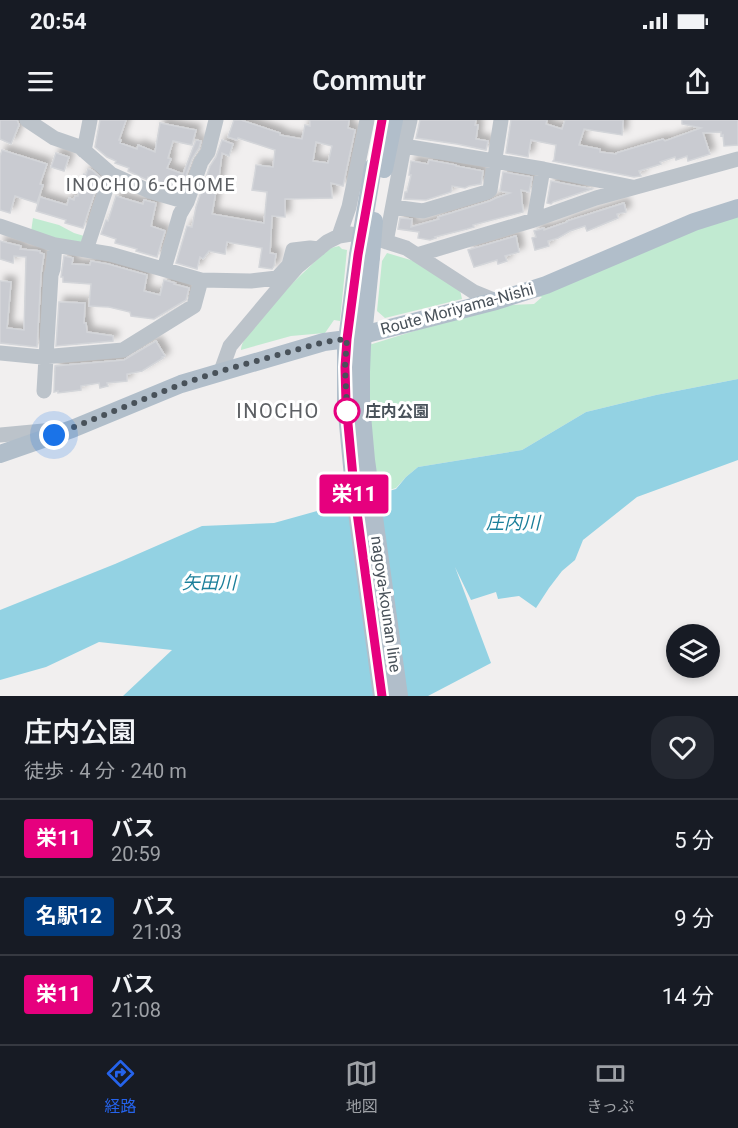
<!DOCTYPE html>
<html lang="ja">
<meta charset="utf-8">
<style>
body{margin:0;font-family:Roboto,"Noto Sans JP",sans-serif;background:#242831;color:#f1f3f6;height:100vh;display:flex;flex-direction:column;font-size:22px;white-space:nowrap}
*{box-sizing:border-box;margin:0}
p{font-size:20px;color:#9ea1a6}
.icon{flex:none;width:33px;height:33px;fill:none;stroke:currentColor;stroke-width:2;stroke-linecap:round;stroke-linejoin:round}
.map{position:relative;height:576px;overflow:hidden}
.details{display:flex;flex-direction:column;background:#171b24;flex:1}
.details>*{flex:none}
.badge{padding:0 12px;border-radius:4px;font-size:21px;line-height:39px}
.controls{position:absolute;left:666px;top:504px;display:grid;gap:12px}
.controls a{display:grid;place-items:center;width:54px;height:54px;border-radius:50%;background:#171b24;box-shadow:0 3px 9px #0003;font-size:30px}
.you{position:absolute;width:30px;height:30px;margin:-15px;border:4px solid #fff;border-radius:50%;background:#1a73e8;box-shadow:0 0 0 9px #1a73e833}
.map>.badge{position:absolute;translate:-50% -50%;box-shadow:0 0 0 3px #fff}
.round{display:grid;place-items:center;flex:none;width:63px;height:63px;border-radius:24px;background:#242831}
.summary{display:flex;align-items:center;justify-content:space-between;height:102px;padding:0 24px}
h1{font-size:28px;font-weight:600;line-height:45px}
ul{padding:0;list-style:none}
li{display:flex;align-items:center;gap:18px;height:78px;padding:0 24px;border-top:2px solid #363941}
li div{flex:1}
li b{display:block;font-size:22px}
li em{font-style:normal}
li .badge{min-width:66px;font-weight:700;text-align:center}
.status{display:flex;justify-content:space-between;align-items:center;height:42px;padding:0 30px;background:#171b24;direction:ltr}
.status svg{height:16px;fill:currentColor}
header{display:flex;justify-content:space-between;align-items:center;height:78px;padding:0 24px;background:#171b24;font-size:27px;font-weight:600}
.dock{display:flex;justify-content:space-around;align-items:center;height:84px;border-top:2px solid #363941;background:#171b24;font-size:16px;color:#9ea1a6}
.dock a{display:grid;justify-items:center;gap:3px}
.dock .on{color:#2563eb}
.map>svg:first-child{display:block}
.green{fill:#c1ead1}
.water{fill:#93d2e3}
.building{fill:#c9cbd1;stroke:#d3d5d9;stroke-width:1.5;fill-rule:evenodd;filter:url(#shadow)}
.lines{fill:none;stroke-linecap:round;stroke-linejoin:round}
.minor{stroke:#bcc3ca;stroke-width:15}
.major{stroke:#b1beca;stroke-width:18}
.major-bridge{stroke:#b1beca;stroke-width:18}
.line-casing{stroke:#fff;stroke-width:14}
.line{stroke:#e6007e;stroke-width:9}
.walk{stroke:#49525a;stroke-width:6;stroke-dasharray:0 10.8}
.stop-dot{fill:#fff;stroke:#e6007e;stroke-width:3}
.labels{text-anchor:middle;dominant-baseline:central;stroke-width:6;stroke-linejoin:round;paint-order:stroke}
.street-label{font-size:16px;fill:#49525a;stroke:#fff}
.stop-label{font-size:16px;font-weight:bold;fill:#49525a;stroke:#fff;text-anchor:start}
.neighbourhood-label{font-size:18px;letter-spacing:1.5px;fill:#5c5f63;stroke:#fff}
.water-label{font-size:18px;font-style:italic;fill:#1b7f9a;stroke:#fff}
.quarter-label{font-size:20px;letter-spacing:1.5px;fill:#5c5f63;stroke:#fff}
</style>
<div class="status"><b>20:54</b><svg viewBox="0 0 49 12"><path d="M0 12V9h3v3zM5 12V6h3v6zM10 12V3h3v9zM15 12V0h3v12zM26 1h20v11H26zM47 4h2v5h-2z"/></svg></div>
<header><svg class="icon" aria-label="menu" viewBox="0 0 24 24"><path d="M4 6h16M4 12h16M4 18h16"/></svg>Commutr<svg class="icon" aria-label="share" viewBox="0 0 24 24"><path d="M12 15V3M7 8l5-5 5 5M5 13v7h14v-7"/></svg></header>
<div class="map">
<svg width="738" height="576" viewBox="0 0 738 576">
<defs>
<filter id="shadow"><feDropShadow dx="5" dy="-5" stdDeviation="3" flood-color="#0004"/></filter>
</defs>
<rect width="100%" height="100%" fill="#f1efef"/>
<path class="green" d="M738,88V259L656,275L586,292L522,330L418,347L406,357L396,368L365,377L369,225L424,208L510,185L534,184L542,177L521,173Z
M33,98L59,105L74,113L84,116L82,125L31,112Z
M339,126L342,129L347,130L340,201L334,200L325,213L291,216L241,230C240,211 306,150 322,135L331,128Z
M387,133L414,141L460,170L462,179L385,198L377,191L382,141Z"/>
<path class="water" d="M738,259V340L637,377L583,420L575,440L562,451L549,468L536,488L519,476L498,479L496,472L471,480L455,447L491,543L428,576H123L172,530L99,522L46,547L0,560V490L115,444L202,406L274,403L396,369L406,357L418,347L522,330L586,292L656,275Z"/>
<path class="building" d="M0,0H17L19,5L11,24L0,19Z
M100,0H126L119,20H121L120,23L137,29L138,25L155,32L160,3L196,10L192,25L173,21L168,38L171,39L167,48L183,54L196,20L201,21L199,28L192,39L181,70L148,57L147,60L128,51L129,48L115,43L116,41L107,37L95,27Z
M234,0H241L280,13V15L302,19L305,5L310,6V0H349L348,8L355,10L343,66L331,63L332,78L285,79V97L272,96L270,133L276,134L274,146L272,149L259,147L262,128L227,122L225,134L209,131L203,139L200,137L197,149L176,143L187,106L192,107L196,87L210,46L216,37L222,20L233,24L229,36L222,33L218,65H217L212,94L264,103L267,72L252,70L255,53L256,45L273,47L275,30L238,18L237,20L228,17ZM316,22L332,26L328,43L313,41Z
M420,0H476L475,5H478L476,19L488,21L486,30L457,24L416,18Z
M511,0H547L546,4L562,9L565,0H623L622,15L584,9L579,25L600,29V32L616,34V33L663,19L665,21L701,8L682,4V0H738V25L724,26L723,15L721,16V12L703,13L710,34L688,41L687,36L676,40L675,37L660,42L661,44L639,51L641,56L634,57L553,41L554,40L556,25L531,20L528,37L506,33Z
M2,30L47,44L40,64L43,65L37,83L15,76L10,93L0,90V36Z
M56,33L69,37L64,51L51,47Z
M429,40L456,45V46L483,51L481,64L469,66L465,68L452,66L451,72L426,80L404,79L405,72H407L411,55H409L411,41L428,44Z
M88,49L92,50L100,57L83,108L65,103L66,100L36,91L40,77L67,85L69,78L74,80L75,76H78L84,54L86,55Z
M503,52L532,57L529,72L521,70L523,92L473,105L474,107L467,109L435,117L436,118L430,120L418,118L419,112L398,109L400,98L412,99L411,107L439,99L438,97L490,81L496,78L510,73L500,71Z
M551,61L592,69L553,82L551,84L547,83Z
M116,76L143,84L144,80L156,83L151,106L165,111L157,137L136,131L137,129L115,123L116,119L101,114L106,100L108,101Z
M624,83L626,92L617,94L618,98L587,111L585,106L570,111L558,118L548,121L549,126L535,130L532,118L536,117L534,111L544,108V110L567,102V101Z
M516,116L519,132L505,136L507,141L498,144L497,140L474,147L468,130Z
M0,121L21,126L20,129L40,131V133L44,134L41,154L37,227L0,223V161L11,162L7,208L24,210L26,137L14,136L13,143L0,139Z
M64,136L73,138L72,144L90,145L91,141L108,144L147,155L144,171L160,175L164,160L175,163L174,164L189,168L186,180L154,199L131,196L130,192L109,187L89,186L91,164L63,162V157H61Z
M59,182L85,183L84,203H86L87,212L113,216V221L56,226Z
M156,221L165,236L162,237L163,238L142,251L127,254V261L107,263L108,266L100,268L99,263L81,266V270L58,273V271L54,272L55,246L124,240Z"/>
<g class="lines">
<path class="minor" d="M27,0L54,18L80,27L111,54L149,71L187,82
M410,0L404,26L543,49L632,67
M84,31L90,0
M393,87L423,91L487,72L490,70L501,0
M534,100L543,49
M0,106L55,125L110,134L201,160L251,161L277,158L289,145L293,130L310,128L319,129
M339,116L349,87L367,0
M386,122L404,26
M86,130L111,54
M417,135L534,100L596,78L738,39
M164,149L180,94L187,82L201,42L208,32L216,0
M0,233L42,237L123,230L194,186L201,160
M221,251L230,226L283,163L297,147L327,122L339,116L351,114L384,121L406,128L474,172L496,181
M44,271L51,155L53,149L55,125
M0,315L54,310"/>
<path class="major" d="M384,49L394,0
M358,135L346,228V283L355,378L382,576
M371,137L362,226L361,252V284L366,340L399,576
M0,334L72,309L181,264L324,222L347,219L496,181L546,165L694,102L738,88"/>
<path class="major-bridge" d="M358,135L373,47
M371,137L374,101"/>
</g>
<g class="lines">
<defs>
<path id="line" d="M382,576L355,378L346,283L345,247L347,219L358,135L382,0"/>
</defs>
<use href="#line" class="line-casing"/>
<use href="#line" class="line"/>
<path class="walk" d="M54,315L182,264L221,251L324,222L347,219L345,247L347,291"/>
</g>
<circle class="stop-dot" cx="347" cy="291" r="12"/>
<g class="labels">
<g class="street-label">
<text transform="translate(457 189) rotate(-15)">Route Moriyama-Nishi</text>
<text transform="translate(386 484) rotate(82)">nagoya-kounan line</text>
</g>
<g class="stop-label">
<text x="365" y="291">庄内公園</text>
</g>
<g class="neighbourhood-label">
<text x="151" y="64">INOCHO 6-CHOME</text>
</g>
<g class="water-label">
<text x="513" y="402">庄内川</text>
<text x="209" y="462">矢田川</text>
</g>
<g class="quarter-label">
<text x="278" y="291">INOCHO</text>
</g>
</g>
</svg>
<div class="controls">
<a><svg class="icon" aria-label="layers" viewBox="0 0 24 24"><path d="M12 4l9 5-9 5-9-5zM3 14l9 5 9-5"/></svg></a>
</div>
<div class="you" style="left:54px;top:315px"></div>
<b class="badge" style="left:354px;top:374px;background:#e6007e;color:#fff">栄11</b>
</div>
<section class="details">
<div class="summary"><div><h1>庄内公園</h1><p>徒歩 · 4 分 · 240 m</p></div><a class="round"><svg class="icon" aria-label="heart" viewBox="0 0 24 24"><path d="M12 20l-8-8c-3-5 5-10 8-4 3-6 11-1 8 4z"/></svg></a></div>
<ul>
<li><span class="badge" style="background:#e6007e;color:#fff">栄11</span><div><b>バス</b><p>20:59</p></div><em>5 分</em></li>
<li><span class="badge" style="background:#003b80;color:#fff">名駅12</span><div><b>バス</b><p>21:03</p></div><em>9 分</em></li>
<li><span class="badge" style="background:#e6007e;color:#fff">栄11</span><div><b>バス</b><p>21:08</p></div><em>14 分</em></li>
</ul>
</section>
<nav class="dock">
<a class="on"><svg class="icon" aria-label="directions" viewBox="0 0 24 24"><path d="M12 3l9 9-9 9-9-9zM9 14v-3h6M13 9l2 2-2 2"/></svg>経路</a>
<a><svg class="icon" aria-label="map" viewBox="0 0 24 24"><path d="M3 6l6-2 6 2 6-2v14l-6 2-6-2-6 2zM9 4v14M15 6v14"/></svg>地図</a>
<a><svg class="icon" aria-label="tickets" viewBox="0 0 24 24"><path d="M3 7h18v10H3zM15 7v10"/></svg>きっぷ</a>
</nav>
